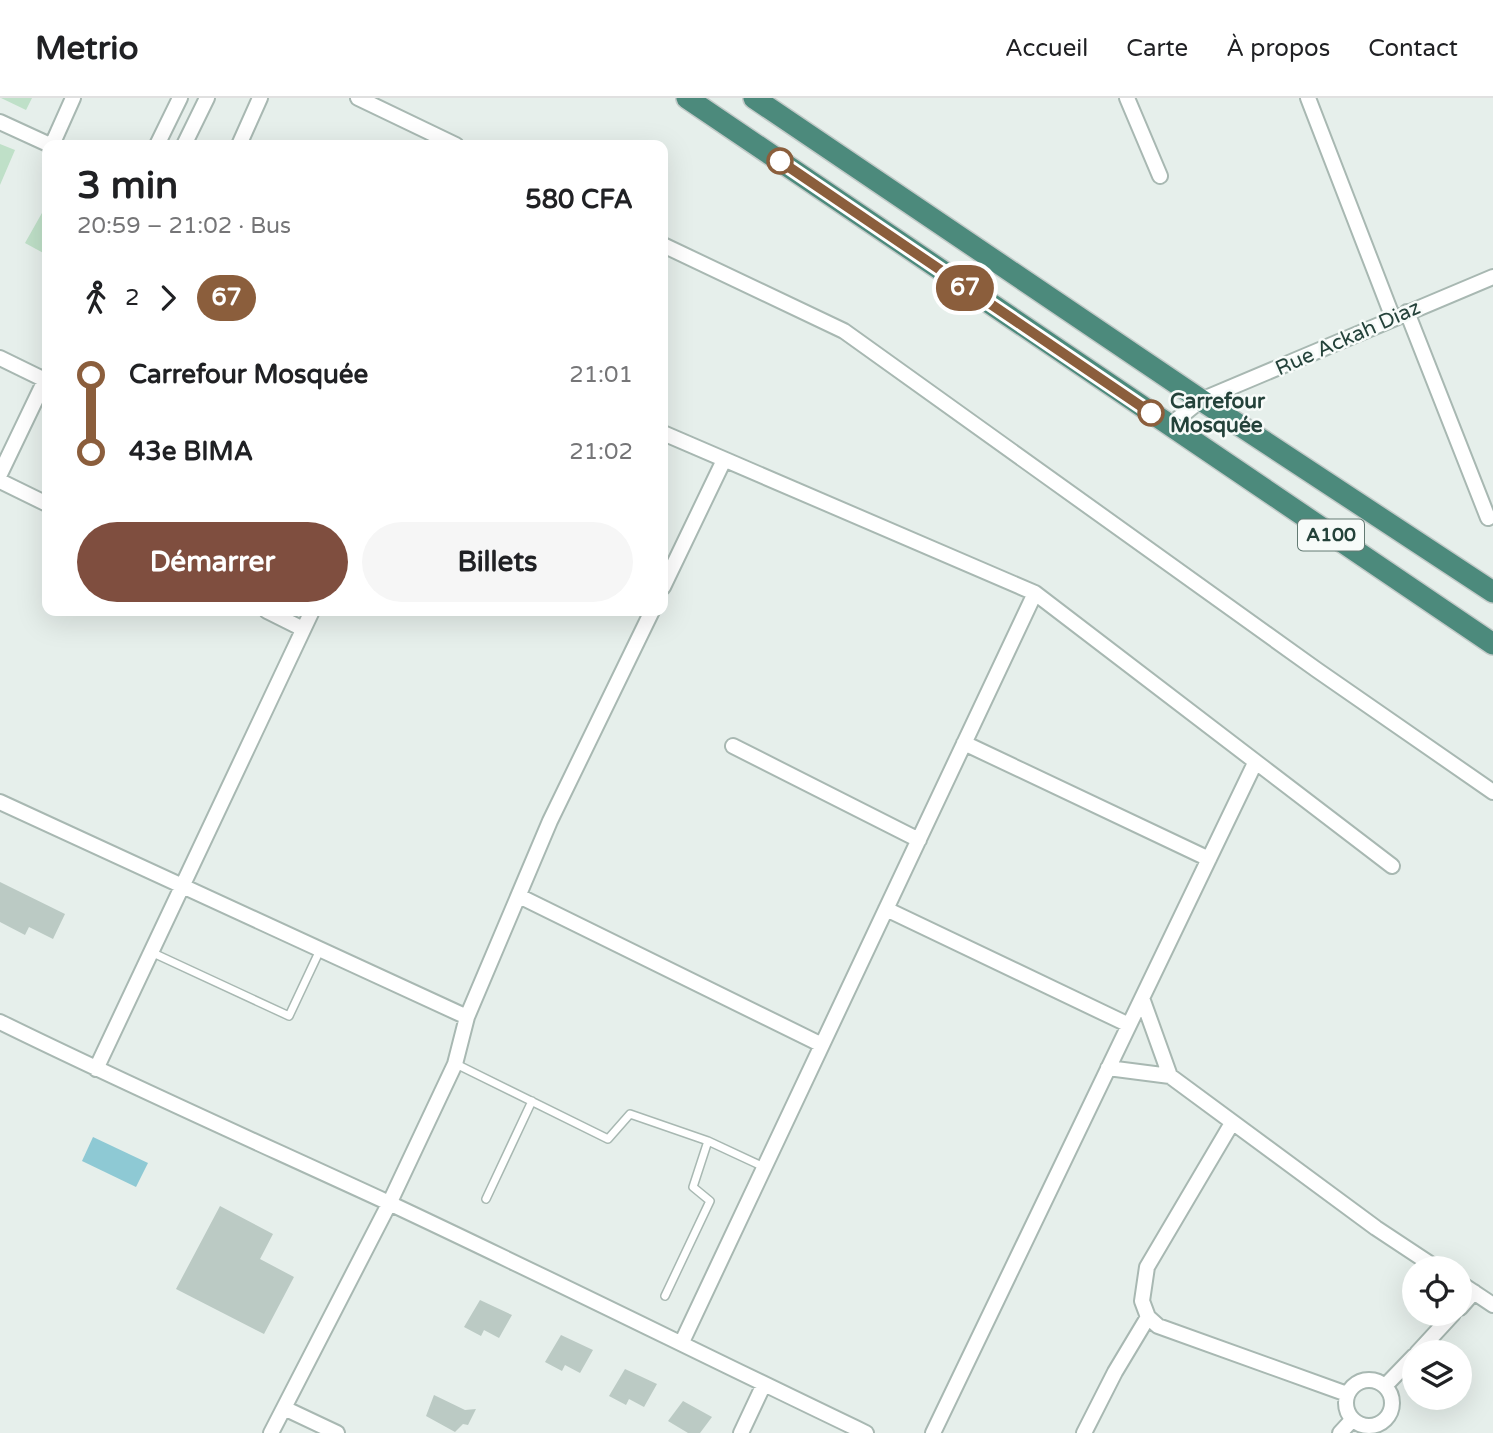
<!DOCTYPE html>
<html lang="fr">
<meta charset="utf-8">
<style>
body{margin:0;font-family:"Varela Round",sans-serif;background:#f6f6f6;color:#202124;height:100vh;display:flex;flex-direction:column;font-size:26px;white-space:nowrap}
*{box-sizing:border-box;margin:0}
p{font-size:23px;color:#757577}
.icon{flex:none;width:38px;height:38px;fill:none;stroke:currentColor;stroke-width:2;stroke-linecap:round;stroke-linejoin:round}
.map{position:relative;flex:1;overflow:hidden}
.side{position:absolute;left:42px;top:42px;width:626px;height:476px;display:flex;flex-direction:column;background:#fff;border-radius:14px;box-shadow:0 7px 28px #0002}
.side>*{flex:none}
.badge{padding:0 14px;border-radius:23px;font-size:24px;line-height:46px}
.tools{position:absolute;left:1402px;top:1158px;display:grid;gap:14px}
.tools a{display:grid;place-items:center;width:70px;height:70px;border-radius:50%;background:#fff;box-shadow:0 7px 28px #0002;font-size:35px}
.map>.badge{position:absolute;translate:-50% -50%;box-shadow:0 0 0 4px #fff}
.legs{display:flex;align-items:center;gap:10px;height:77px;padding:0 35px;font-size:23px}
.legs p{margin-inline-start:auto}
.overview{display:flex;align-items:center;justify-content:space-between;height:119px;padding:0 35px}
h1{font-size:38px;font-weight:700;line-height:52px}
.cta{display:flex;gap:14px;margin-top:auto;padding:14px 35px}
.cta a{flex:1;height:80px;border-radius:42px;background:#7f4e3f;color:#fff;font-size:28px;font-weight:700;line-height:80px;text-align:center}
.cta a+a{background:#f6f6f6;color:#202124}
ul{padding:0 35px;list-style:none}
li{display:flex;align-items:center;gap:24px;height:77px;font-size:26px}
li i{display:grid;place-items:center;width:10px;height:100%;margin:0 9px;background:currentColor}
li i::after{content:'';width:18px;height:18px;margin:-9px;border:5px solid;border-radius:50%;background:#fff}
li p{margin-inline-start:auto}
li:first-child i{background:linear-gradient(#0000 50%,currentColor 0)}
li:last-child i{background:linear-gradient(currentColor 50%,#0000 0)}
header{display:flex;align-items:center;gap:42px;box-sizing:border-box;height:98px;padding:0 35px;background:#fff;border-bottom:2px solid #e0e0e0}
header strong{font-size:33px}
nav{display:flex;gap:38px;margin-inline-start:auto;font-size:24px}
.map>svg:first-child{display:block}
.green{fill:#bfe0c8}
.water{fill:#8ec9d4}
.building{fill:#bbcac4}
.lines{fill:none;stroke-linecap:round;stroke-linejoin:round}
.service-casing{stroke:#a8b8b2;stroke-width:10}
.minor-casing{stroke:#a8b8b2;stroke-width:18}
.trunk-casing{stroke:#c2cac8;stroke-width:24}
.service{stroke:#fff;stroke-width:7}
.minor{stroke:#fff;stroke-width:14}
.trunk{stroke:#4c8a7c;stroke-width:21}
.line-1-casing{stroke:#fff;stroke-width:16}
.line-1{stroke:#8b5e3c;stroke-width:10}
.stop-1-dot{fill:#fff;stroke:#8b5e3c;stroke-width:3.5}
.labels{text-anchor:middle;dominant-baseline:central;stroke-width:5;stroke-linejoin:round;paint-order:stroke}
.shield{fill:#f7fbf9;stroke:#637a73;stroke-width:2}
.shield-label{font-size:19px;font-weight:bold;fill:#24423a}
.street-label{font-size:21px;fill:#24423a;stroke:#f7fbf9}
.stop-label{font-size:21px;font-weight:bold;fill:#24423a;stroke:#f7fbf9;text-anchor:start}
</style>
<header>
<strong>Metrio</strong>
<nav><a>Accueil</a><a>Carte</a><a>À propos</a><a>Contact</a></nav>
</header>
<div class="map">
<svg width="1493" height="1335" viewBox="0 0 1493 1335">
<rect width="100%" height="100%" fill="#e6efeb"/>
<path class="green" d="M1,0H32L26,12Z
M0,46L15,52L0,87Z
M47,106V157L25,145Z"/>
<path class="water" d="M93,1039L148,1065L136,1089L82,1063Z"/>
<path class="building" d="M0,784L65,816L53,841L29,829L25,837L0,824Z
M220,1108L273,1136L260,1161L294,1179L264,1236L176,1191Z
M480,1202L512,1217L499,1240L484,1232L481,1238L464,1229Z
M561,1237L593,1252L580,1275L565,1267L562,1273L545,1264Z
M625,1271L657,1286L644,1309L629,1301L626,1307L609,1298Z
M434,1297L465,1312L476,1311L468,1327L463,1326L455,1334L426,1318Z
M683,1303L712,1319L700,1335H688L668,1323Z"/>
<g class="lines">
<defs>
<path id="service" d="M151,854L289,918L320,852
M456,966L608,1041L630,1016L708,1043L764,1069
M486,1101L532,1003
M665,1198L710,1103L693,1089L708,1043"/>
<path id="minor" d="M358,0L456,47
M1127,0L1160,78
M1308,0L1393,220
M0,24L50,47
M52,47L73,0
M157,47L180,0
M184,47L207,0
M239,47L260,0
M663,147L844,233L1317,572L1493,694
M1407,214L1488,420
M0,260L45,282
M1170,327L1201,302L1493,179
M663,335L1035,495L1392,768
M0,376L47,278
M0,383L47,406
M663,489L724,362
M267,513L303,531
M964,645L1209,761
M733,648L919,742
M0,704L467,919
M519,798L822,947
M886,811L1129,927
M1142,900L1170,978
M0,924C128,987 259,1045 389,1105C549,1180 707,1259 866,1335
M1108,970L1170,978L1376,1130L1438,1171
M96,971L312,513
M1232,1025L1147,1169L1142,1203L1148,1219L1158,1228L1347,1296
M1460,1185L1493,1207
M1460,1210L1474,1194
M682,1244L1035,495
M1417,1255L1453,1216
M1346 1305a23 23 0 1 1 46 0a23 23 0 1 1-46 0Z
M1385,1288L1414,1258
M284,1310L337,1335
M271,1335L389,1106L455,966L467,919L550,723L652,513
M741,1335L764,1286
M933,1335L1255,665
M1084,1335L1115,1274L1148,1219
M1340,1335L1352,1322"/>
<path id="trunk" d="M687,0L1493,546
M754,0L1201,302L1493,494"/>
</defs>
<use href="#service" class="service-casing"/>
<use href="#minor" class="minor-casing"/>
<use href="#trunk" class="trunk-casing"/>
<use href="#service" class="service"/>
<use href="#minor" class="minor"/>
<use href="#trunk" class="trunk"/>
</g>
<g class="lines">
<defs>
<path id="line-1" d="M780,63L1151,315"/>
</defs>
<use href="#line-1" class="line-1-casing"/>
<use href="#line-1" class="line-1"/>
</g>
<g class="stop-1-dot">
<circle cx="780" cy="63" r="12"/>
<circle cx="1151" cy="315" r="12"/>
</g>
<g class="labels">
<rect class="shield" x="1298" y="421.5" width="66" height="31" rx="5"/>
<g class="shield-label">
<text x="1331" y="437">A100</text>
</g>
<g class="street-label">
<text transform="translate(1348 240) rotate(-24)">Rue Ackah Diaz</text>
</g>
<g class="stop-label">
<text x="1170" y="303">Carrefour<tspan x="1170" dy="24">Mosquée</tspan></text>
</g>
</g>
</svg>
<div class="tools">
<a><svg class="icon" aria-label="locate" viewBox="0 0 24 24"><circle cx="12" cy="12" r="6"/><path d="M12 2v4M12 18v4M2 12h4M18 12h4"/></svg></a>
<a><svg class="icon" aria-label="layers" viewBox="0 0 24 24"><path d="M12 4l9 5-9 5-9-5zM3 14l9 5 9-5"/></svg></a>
</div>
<b class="badge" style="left:965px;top:190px;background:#8b5e3c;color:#fff">67</b>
<section class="side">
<div class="overview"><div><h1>3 min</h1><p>20:59 – 21:02 · Bus</p></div><b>580 CFA</b></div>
<div class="legs"><svg class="icon" aria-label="walk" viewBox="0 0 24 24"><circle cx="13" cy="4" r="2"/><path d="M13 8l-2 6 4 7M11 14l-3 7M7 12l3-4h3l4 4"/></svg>2<svg class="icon" aria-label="forward" viewBox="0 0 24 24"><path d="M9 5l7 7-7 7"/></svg><b class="badge" style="background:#8b5e3c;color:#fff">67</b></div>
<ul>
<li><i style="color:#8b5e3c"></i><b>Carrefour Mosquée</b><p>21:01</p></li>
<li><i style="color:#8b5e3c"></i><b>43e BIMA</b><p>21:02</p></li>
</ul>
<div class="cta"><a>Démarrer</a><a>Billets</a></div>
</section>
</div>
